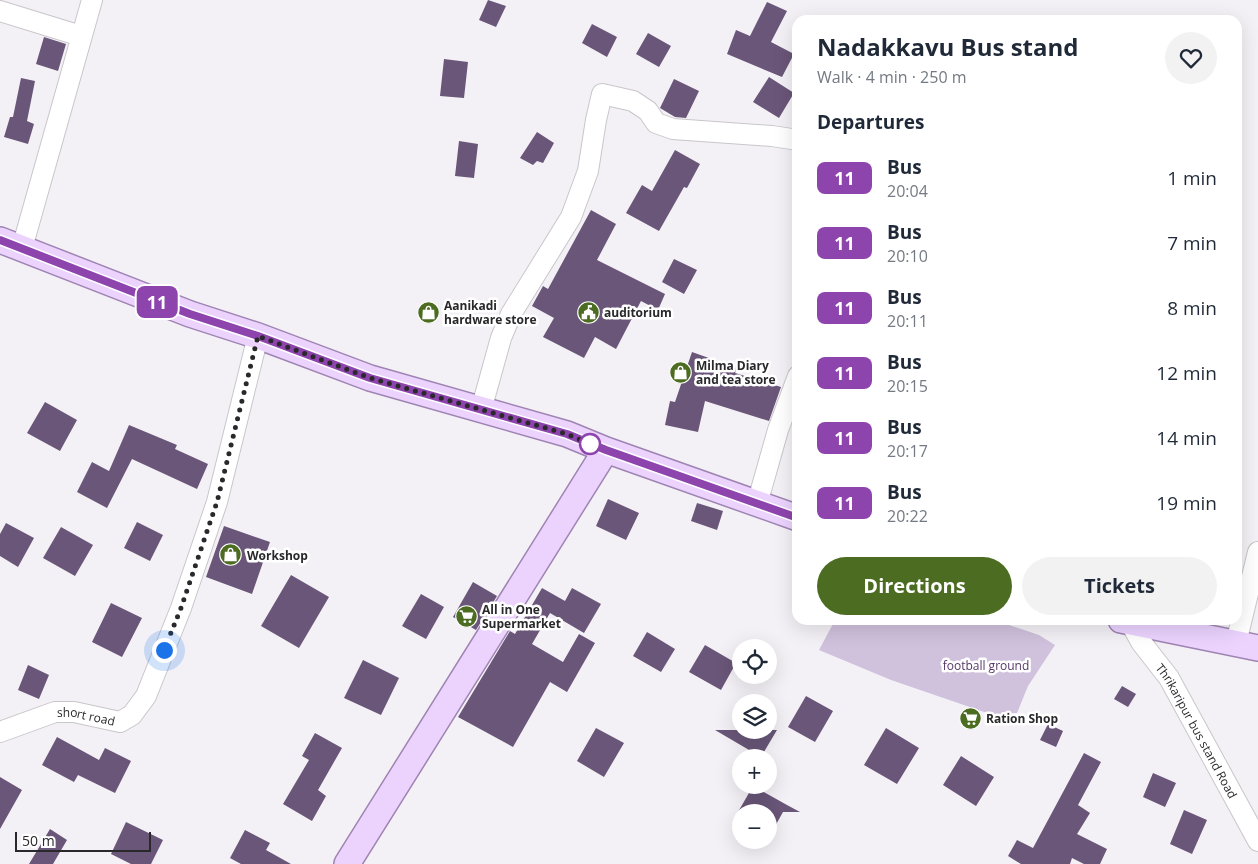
<!DOCTYPE html>
<meta charset="utf-8">
<style>
body{margin:0;font-family:"Open Sans",sans-serif;background:#f2f2f3;color:#1f2937;height:100vh;display:flex;flex-direction:column;font-size:19px;white-space:nowrap}
*{box-sizing:border-box;margin:0}
p{font-size:16px;color:#747a83}
.icon{flex:none;width:28px;height:28px;fill:none;stroke:currentColor;stroke-width:2;stroke-linecap:round;stroke-linejoin:round}
.map{position:relative;flex:1;overflow:hidden}
.sheet{position:absolute;left:792px;top:15px;width:450px;height:610px;display:flex;flex-direction:column;background:#fff;border-radius:15px;box-shadow:0 5px 20px #0002}
.sheet>*{flex:none}
.badge{padding:0 10px;border-radius:8px;font-size:18px;line-height:32px}
.fabs{position:absolute;left:732px;top:639px;display:grid;gap:10px}
.fabs a{display:grid;place-items:center;width:45px;height:45px;border-radius:50%;background:#fff;box-shadow:0 5px 20px #0002;font-size:25px}
.scale{position:absolute;left:15px;bottom:12px;width:136px;box-sizing:border-box;padding-left:5px;border:2px solid #29282a;border-top:0;font-size:14px;line-height:18px;white-space:nowrap;color:#29282a;-webkit-text-stroke:4px #fff;paint-order:stroke}
.you{position:absolute;width:25px;height:25px;margin:-12px;border:4px solid #fff;border-radius:50%;background:#1a73e8;box-shadow:0 0 0 8px #1a73e833}
.map>.badge{position:absolute;translate:-50% -50%;box-shadow:0 0 0 2px #fff}
h2{padding:0 25px;font-size:19px;line-height:45px}
.round{display:grid;place-items:center;flex:none;width:52px;height:52px;border-radius:26px;background:#f2f2f3}
.head{display:flex;align-items:center;justify-content:space-between;height:85px;padding:0 25px}
h1{font-size:24px;font-weight:700;line-height:38px}
.button{display:flex;gap:10px;margin-top:auto;padding:10px 25px}
.button a{flex:1;height:58px;border-radius:30px;background:#4c6c22;color:#fff;font-size:20px;font-weight:700;line-height:58px;text-align:center}
.button a+a{background:#f2f2f3;color:#1f2937}
ul{padding:0;list-style:none}
li{display:flex;align-items:center;gap:15px;height:65px;padding:0 25px}
li div{flex:1}
li b{display:block;font-size:19px}
li em{font-style:normal}
li .badge{min-width:55px;font-weight:700;text-align:center}
.map>svg:first-child{display:block}
.green{fill:#d0c1dc}
.building{fill:#695678}
.lines{fill:none;stroke-linecap:round;stroke-linejoin:round}
.minor-casing{stroke:#c9c6cb;stroke-width:22}
.major-casing{stroke:#9f84b3;stroke-width:28}
.minor{stroke:#fff;stroke-width:20}
.major{stroke:#ebd3fe;stroke-width:25}
.line-casing{stroke:#fff;stroke-width:11}
.line{stroke:#8e44ad;stroke-width:8}
.walk{stroke:#29282a;stroke-width:5;stroke-dasharray:0 9}
.stop-dot{fill:#fff;stroke:#8e44ad;stroke-width:2.5}
.labels{text-anchor:middle;dominant-baseline:central;stroke-width:5;stroke-linejoin:round;paint-order:stroke}
.poi-label{font-size:12px;font-weight:bold;fill:#29282a;stroke:#fff;text-anchor:start}
.park-label{font-size:12px;fill:#543768;stroke:#fff}
.street-label{font-size:12px;fill:#29282a;stroke:#fff}
</style>
<div class="map">
<svg width="1258" height="864" viewBox="0 0 1258 864">
<rect width="100%" height="100%" fill="#f4f1f6"/>
<path class="green" d="M835,620H994L1039,635L1055,645L1028,686L1017,713L993,715L891,680L819,650Z"/>
<path class="building" d="M488,0L506,6L496,27L479,20Z
M767,2L787,11L771,42L794,54L782,77L727,54L736,30L750,36Z
M592,24L617,37L607,57L582,43Z
M648,33L671,46L659,67L636,54Z
M44,37L66,44L58,71L36,64Z
M444,59L468,62L464,98L440,96Z
M769,77L794,93L779,118L753,102Z
M21,78L35,81L27,121L34,124L28,144L4,137L10,117H13Z
M674,79L699,91L686,118L675,117L660,108Z
M537,132L554,143L543,163L537,161L533,165L520,158Z
M459,141L478,144L474,178L455,176Z
M675,150L700,164L687,188L684,187L659,231L626,213L642,185L652,191Z
M591,210L616,224L597,260L665,294L658,310L641,301L616,349L595,337L584,358L543,337L554,318L532,306L543,286L548,289Z
M674,259L697,270L684,294L662,282Z
M692,352L737,368L735,373L781,387L769,421L705,401L698,432L665,425L670,401L675,402Z
M45,402L77,420L60,451L27,433Z
M129,425L177,445L175,449L208,464L197,489L132,459L107,508L77,492L92,462L109,471Z
M608,499L639,513L626,540L596,526Z
M697,503L723,511L717,530L691,521Z
M137,522L163,535L150,561L124,548Z
M6,523L34,538L18,567L0,556V534Z
M224,526L270,542L252,594L206,577Z
M61,527L93,545L75,576L43,558Z
M291,575L329,597L299,648L261,626Z
M473,582L497,596L476,630L453,617Z
M542,588L565,601L572,588L601,604L584,633L550,613L532,644L563,662L579,634L595,643L567,692L550,682L513,747L458,717L510,631L515,634Z
M421,594L444,607L426,639L402,626Z
M111,603L142,618L122,657L92,642Z
M647,632L675,649L661,672L633,656Z
M705,645L736,663L721,690L689,672Z
M363,660L399,678L381,715L344,698Z
M28,665L49,675L39,699L18,690Z
M1122,686L1136,694L1128,707L1114,699Z
M806,696L833,711L815,742L788,727Z
M1048,724L1063,731L1056,747L1040,740Z
M596,728L624,743L604,777L577,761Z
M886,728L919,748L897,784L864,765Z
M715,730H777L761,757Z
M315,733L342,748L318,790L326,796L312,821L283,804L309,760L302,756Z
M57,737L99,760L105,748L131,761L115,793L78,775L74,782L42,765Z
M1084,753L1101,762L1078,805L1090,813L1077,834L1107,849L1100,864H1084L1072,858L1070,864H1021L1008,856L1017,840L1033,848Z
M961,756L994,777L976,806L943,785Z
M1153,773L1176,783L1165,807L1143,797Z
M0,777L22,790L0,829Z
M753,786L787,805L800,812H783L769,837V812H738Z
M1184,810L1207,820L1192,854L1170,844Z
M126,822L163,840L151,864H131L111,854Z
M50,829L67,840L53,864H29Z
M245,830L270,843L266,850L291,864H241L230,858Z"/>
<g class="lines">
<defs>
<g id="minor">
<path d="M0,11L81,36"/>
<path d="M22,248L92,0"/>
<path d="M481,410L501,338L511,314L571,217L588,171L596,120L602,94L633,101L648,111L656,123L673,129L772,136L798,140"/>
<path d="M757,504L778,430L798,376"/>
<path id="s1" d="M1130,622L1141,642L1169,678L1258,841"/>
<path d="M1236,643L1258,552"/>
<path id="s2" d="M0,732L55,712H74L120,722L132,715L146,696L181,608L217,502L258,336"/>
</g>
<path id="major" d="M0,240L190,314L258,336L370,378L567,434L606,450L798,518
M1121,620L1258,648
M347,864L606,450"/>
</defs>
<use href="#minor" class="minor-casing"/>
<use href="#major" class="major-casing"/>
<use href="#minor" class="minor"/>
<use href="#major" class="major"/>
</g>
<g class="lines">
<defs>
<path id="line" d="M0,240L190,314L258,336L370,378L567,434L606,450L798,518"/>
</defs>
<use href="#line" class="line-casing"/>
<use href="#line" class="line"/>
<path class="walk" d="M164,650L181,608L217,502L258,336L370,378L567,434L593,445L590,444"/>
</g>
<defs>
<symbol id="shop-disc" viewBox="-11 -11 22 22"><circle r="9.5" fill="#4c6c22" stroke="#fff"/><path d="M-5-2.5h2.3a2.7 3.5 0 0 1 5.4 0H5L5.5 6h-11ZM-1.5-2.5h3a1.5 2.3 0 0 0-3 0Z" fill="#fff"/></symbol>
<symbol id="civic-disc" viewBox="-11 -11 22 22"><circle r="9.5" fill="#4c6c22" stroke="#fff"/><path d="M-.6-6.5H3V-4.5H.6V-3L4-1V1h2V6H-6V1h2V-1L-.6-3ZM-1.2 2.5V6h2.4V2.5Z" fill="#fff"/></symbol>
<symbol id="supermarket-disc" viewBox="-11 -11 22 22"><circle r="9.5" fill="#4c6c22" stroke="#fff"/><path d="M-6-5.5h2.5l.6 2H6L4.5 2H-2.5L-4.4-4H-6ZM-1.5 3.2a1.3 1.3 0 1 0 .1 0ZM3 3.2a1.3 1.3 0 1 0 .1 0Z" fill="#fff"/></symbol>
</defs>
<g fill-rule="evenodd">
<use href="#shop-disc" x="416" y="300" width="25" height="25"/>
<use href="#civic-disc" x="576" y="300" width="25" height="25"/>
<use href="#shop-disc" x="668" y="360" width="25" height="25"/>
<use href="#shop-disc" x="218" y="542" width="25" height="25"/>
<use href="#supermarket-disc" x="454" y="604" width="25" height="25"/>
<use href="#supermarket-disc" x="958" y="706" width="25" height="25"/>
</g>
<circle class="stop-dot" cx="590" cy="444" r="10"/>
<g class="labels">
<g class="poi-label">
<text x="444" y="305">Aanikadi<tspan x="444" dy="14">hardware store</tspan></text>
<text x="604" y="312">auditorium</text>
<text x="696" y="365">Milma Diary<tspan x="696" dy="14">and tea store</tspan></text>
<text x="247" y="555">Workshop</text>
<text x="482" y="609">All in One<tspan x="482" dy="14">Supermarket</tspan></text>
<text x="986" y="718">Ration Shop</text>
</g>
<g class="park-label">
<text x="986" y="665">football ground</text>
</g>
<g class="street-label">
<text stroke="none"><textPath href="#s2" startOffset="90">short road</textPath></text>
<text stroke="none"><textPath href="#s1" startOffset="128">Thrikaripur bus stand Road</textPath></text>
</g>
</g>
</svg>
<div class="fabs">
<a><svg class="icon" aria-label="locate" viewBox="0 0 24 24"><circle cx="12" cy="12" r="6"/><path d="M12 2v4M12 18v4M2 12h4M18 12h4"/></svg></a>
<a><svg class="icon" aria-label="layers" viewBox="0 0 24 24"><path d="M12 4l9 5-9 5-9-5zM3 14l9 5 9-5"/></svg></a>
<a>+</a>
<a>−</a>
</div>
<div class="scale">50 m</div>
<div class="you" style="left:164px;top:650px"></div>
<b class="badge" style="left:157px;top:302px;background:#8e44ad;color:#fff">11</b>
<section class="sheet">
<div class="head"><div><h1>Nadakkavu Bus stand</h1><p>Walk · 4 min · 250 m</p></div><a class="round"><svg class="icon" aria-label="heart" viewBox="0 0 24 24"><path d="M12 20l-8-8c-3-5 5-10 8-4 3-6 11-1 8 4z"/></svg></a></div>
<h2>Departures</h2>
<ul>
<li><span class="badge" style="background:#8e44ad;color:#fff">11</span><div><b>Bus</b><p>20:04</p></div><em>1 min</em></li>
<li><span class="badge" style="background:#8e44ad;color:#fff">11</span><div><b>Bus</b><p>20:10</p></div><em>7 min</em></li>
<li><span class="badge" style="background:#8e44ad;color:#fff">11</span><div><b>Bus</b><p>20:11</p></div><em>8 min</em></li>
<li><span class="badge" style="background:#8e44ad;color:#fff">11</span><div><b>Bus</b><p>20:15</p></div><em>12 min</em></li>
<li><span class="badge" style="background:#8e44ad;color:#fff">11</span><div><b>Bus</b><p>20:17</p></div><em>14 min</em></li>
<li><span class="badge" style="background:#8e44ad;color:#fff">11</span><div><b>Bus</b><p>20:22</p></div><em>19 min</em></li>
</ul>
<div class="button"><a>Directions</a><a>Tickets</a></div>
</section>
</div>
